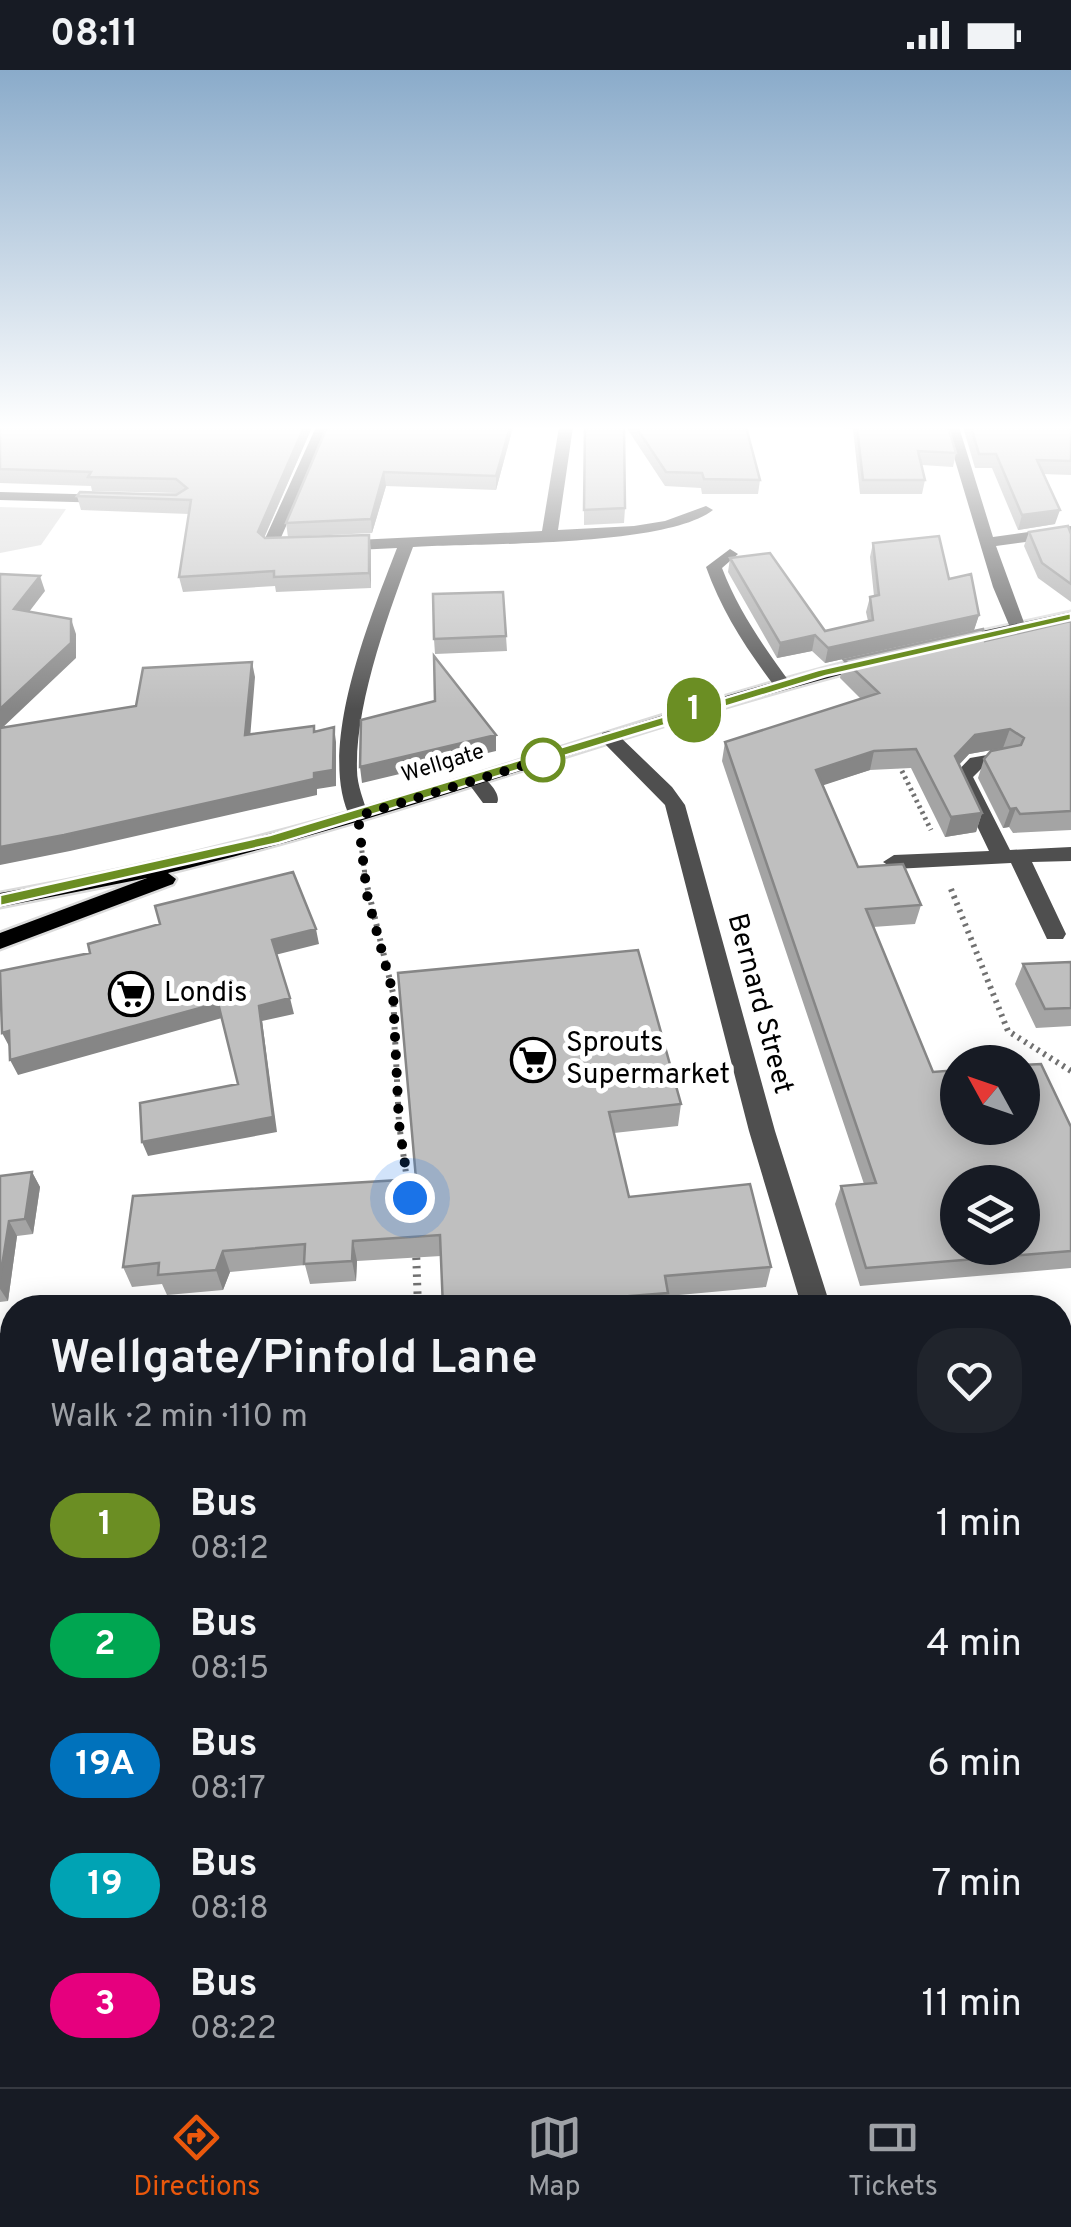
<!DOCTYPE html>
<meta charset="utf-8">
<style>
body{margin:0;font-family:Overpass,sans-serif;background:#20242c;color:#f1f3f6;height:100vh;display:flex;flex-direction:column;font-size:38px;white-space:nowrap}
*{box-sizing:border-box;margin:0}
p{font-size:32px;color:#9ea1a6}
.icon{flex:none;width:55px;height:55px;fill:none;stroke:currentColor;stroke-width:2;stroke-linecap:round;stroke-linejoin:round}
.map{position:relative;flex:1;overflow:hidden}
.side{position:absolute;left:0px;top:1225px;width:1072px;height:792px;display:flex;flex-direction:column;background:#171b24;border-radius:40px 40px 0 0;box-shadow:0 5px 25px #0003}
.side>*{flex:none}
.badge{padding:0 20px;border-radius:32px;font-size:35px;line-height:65px}
.needle{width:65px;rotate:310deg}
.controls{position:absolute;left:940px;top:975px;display:grid;gap:20px}
.controls a{display:grid;place-items:center;width:100px;height:100px;border-radius:50%;background:#171b24;box-shadow:0 5px 25px #0003;font-size:50px}
.you{position:absolute;width:50px;height:50px;margin:-25px;border:8px solid #fff;border-radius:50%;background:#1a73e8;box-shadow:0 0 0 15px #1a73e833}
.map>.badge{position:absolute;translate:-50% -50%;box-shadow:0 0 0 5px #fff}
.round{display:grid;place-items:center;flex:none;width:105px;height:105px;border-radius:40px;background:#20242c}
.headline{display:flex;align-items:center;justify-content:space-between;height:170px;padding:0 50px}
h1{font-size:48px;font-weight:600;line-height:75px}
ul{padding:0;list-style:none}
li{display:flex;align-items:center;gap:30px;height:120px;padding:0 50px}
li div{flex:1}
li b{display:block;font-size:38px}
li em{font-style:normal}
li .badge{min-width:110px;font-weight:700;text-align:center}
.status{display:flex;justify-content:space-between;align-items:center;height:70px;padding:0 50px;background:#171b24;direction:ltr}
.status svg{height:28px;fill:currentColor}
.menu{display:flex;justify-content:space-around;align-items:center;height:140px;border-top:2px solid #363941;background:#171b24;font-size:28px;color:#9ea1a6}
.menu a{display:grid;justify-items:center;gap:5px}
.menu .selected{color:#ea580c}
.map>svg:first-child{display:block}
.green{fill:#d6d6d6}
.lines{fill:none;stroke-linecap:round;stroke-linejoin:round}
.major-casing{stroke:#dbdbdb;stroke-width:5}
.path-far2{stroke:#717171;stroke-width:5;stroke-dasharray:2.5 4;stroke-linecap:butt}
.path-far1{stroke:#717171;stroke-width:6;stroke-dasharray:2.5 5;stroke-linecap:butt}
.path{stroke:#717171;stroke-width:8;stroke-dasharray:2.5 6;stroke-linecap:butt}
.minor{fill:#4f4f4f;fill-rule:evenodd}
.major{fill:#000;fill-rule:evenodd}
.wall{fill:#a4a4a4}
.shaded-wall{fill:#868686}
.building{fill:#bfbfbf;stroke:#868686;stroke-width:2.5;fill-rule:evenodd}
.line{fill:#6b8e23;stroke:#fff;stroke-width:2.5}
.walk{stroke:#000;stroke-width:10;stroke-dasharray:0 18}
.stop-dot{fill:#fff;stroke:#6b8e23;stroke-width:5}
.labels{text-anchor:middle;dominant-baseline:central;stroke-width:10;stroke-linejoin:round;paint-order:stroke}
.far-street-label{font-size:22px;fill:#000;stroke:#fff}
.poi-label{font-size:28px;fill:#000;stroke:#fff;text-anchor:start}
.street-label{font-size:28px;fill:#000;stroke:#fff}
</style>
<div class="status"><b>08:11</b><svg viewBox="0 0 49 12"><path d="M0 12V9h3v3zM5 12V6h3v6zM10 12V3h3v9zM15 12V0h3v12zM26 1h20v11H26zM47 4h2v5h-2z"/></svg></div>
<div class="map">
<svg width="1071" height="2017" viewBox="0 0 1071 2017">
<rect width="100%" height="100%" fill="#fff"/>
<path class="green" d="M0,437L66,439L41,475L0,483Z"/>
<g class="lines">
<defs>
<path id="major" d="M1071,542V552L954,577L945,572L954,567Z
M876,585L885,590L882,594C641,654 410,745 168,803L176,809L173,814L0,879V863L147,808L0,837V823C137,799 271,766 405,726C562,679 717,624 876,585Z"/>
</defs>
<use href="#major" class="major-casing"/>
<path class="path-far2" d="M899,695L931,760
M361,774L365,805"/>
<path class="path-far1" d="M364,803L393,923L399,1054L408,1117
M951,819L1008,961L1071,1001"/>
<path class="path" d="M416,1179L418,1238"/>
<path class="minor" d="M316,357H330L279,472L304,477C292,487 274,484 263,473Z
M559,357H573L558,460L634,456L665,451L706,436L713,440C666,477 480,473 413,477C390,539 355,633 357,700C357,715 364,731 368,745L365,749H351C315,680 371,546 397,478L336,481L328,476L336,471L542,461Z
M945,357H959L993,467L1071,456V466L996,476L1026,558L1024,562H1012L993,517Z
M0,422L110,425L117,429L110,433L0,430Z
M730,479L738,484L722,498C739,542 764,577 791,614L788,618H776C747,580 722,542 706,497Z
M609,661L616,663L672,717L685,735L775,1061L831,1238H802L749,1061L665,735L602,671V663Z
M1004,682L1014,688L1011,692L983,697L973,707L1010,780L1071,777V791L1032,792L1066,864L1063,869H1047L1011,793L894,799L883,792L894,785L989,781L953,706L970,688Z
M476,704C486,707 502,724 497,733H483L466,710Z
M1071,1258V1284L1060,1285V1259Z
M12,1261V1287L0,1289V1263Z
M704,2005H746L747,2017H705Z"/>
<use href="#major" class="major"/>
</g>
<path class="wall" d="M0,357H312L264,468L369,465L371,518L276,522L275,516L183,522L179,507L189,444L81,440L77,426L178,423L92,421L91,416L0,413Z
M327,357H513L496,420L386,416L372,463L288,467L286,453Z
M626,357H746L760,410L758,424H702L701,418L665,416Z
M842,357H948L956,383L953,397L922,395L925,410L922,424H860L853,359H843Z
M963,357H1071V405L1043,404L1055,454L1018,460L992,398H975Z
M584,375L625,438L624,453L584,455Z
M1029,462L1071,464V532L1038,508L1024,476Z
M873,473L949,509L979,545L974,560L825,593L812,581L777,588L728,502L730,488L825,561L868,551L866,542L870,527L874,526L870,487Z
M1071,551V760L1013,763L1009,757L1003,758L978,708L984,689L1003,678L969,684L959,695L982,743L976,762L945,767L911,698L870,700L822,715L858,797L921,835L915,854L873,857L933,1002L1071,1057V1198L860,1216L835,1134L841,1116L864,1114L722,691L725,672L861,629L840,608L844,590L985,571Z
M506,566L507,581L435,584L434,569Z
M1071,892V956L1036,958L1015,914L1023,894Z
M398,903L681,1034L678,1056L614,1063L629,1127L771,1197L766,1217L668,1226L666,1238H443L441,1186L357,1191L356,1211L310,1214L305,1195L230,1202L223,1220L167,1225L162,1214L132,1217L123,1197L416,1109Z
M32,1102L40,1117L33,1164L17,1166L8,1231L0,1232V1106Z
M1071,1322V1469L1060,1470V1323Z"/>
<path class="shaded-wall" d="M304,357H312L260,477L258,462Z
M510,357H513L496,420V406Z
M384,402L386,416L372,463L371,449Z
M1060,440L1055,454L1018,460L1022,445Z
M369,465L371,480V518L369,503Z
M40,506L45,521L19,555L14,539Z
M979,545L974,560L825,593L828,578Z
M71,549L76,564V588L0,660V639Z
M815,565L812,581L777,588L780,573Z
M252,592L255,607L249,681L245,665Z
M334,657L336,672V716L317,719V725L70,781L0,795V777L314,703Z
M1010,659L1003,678L969,684L949,705L955,686L975,665Z
M496,665V681L362,713L360,697Z
M874,681L870,700L812,719L816,700Z
M1016,738L1009,757L1003,758L1010,739Z
M982,743L976,762L945,767L951,747Z
M316,859L319,874L275,885L272,870Z
M290,928L294,944L262,951L277,1062L148,1086L142,1072L273,1047L259,936Z
M218,933L222,948L18,1005L10,990Z
M9,961L10,978L2,963Z
M32,1102L40,1117L33,1164L25,1149Z
M9,1151L17,1166L8,1231L0,1219V1209Z
M353,1171L357,1191L356,1211L352,1191Z
M223,1181L230,1202L223,1220L216,1200Z"/>
<path class="building" d="M0,357H304L258,462L265,468L369,465V503L274,507V501L179,507L191,430L77,426L80,422L176,425L187,418L176,409L88,407L91,402L0,399Z
M327,357H510L496,406L384,402L371,449L286,453Z
M585,357H624L625,438L584,440Z
M636,357H746L760,410L704,409L702,403L666,402Z
M857,357H948L956,383L918,381L925,410H863Z
M971,357H1071V391L1037,390L1060,440L1022,445L996,384H979Z
M1068,456L1071,464V514L1042,493L1029,462Z
M939,466L949,509L971,504L979,545L828,578L815,565L780,573L730,488L770,483L825,561L873,550L870,527L879,525L873,473Z
M0,504L40,506L14,539L71,549V573L0,639Z
M503,522L506,566L434,569L433,524Z
M1071,551V741L1020,744L1016,738L1010,739L984,689L991,681L1021,675L1024,668L1010,659L975,665L955,686L982,743L951,747L916,679L874,681L816,700L858,797L903,794L921,835L866,839L933,1002L958,1000V1058H1022V995L1041,994L1071,1057V1181L866,1198L841,1116L876,1113L725,672L879,623L844,590L983,559L985,571ZM958,1112H1022V1178H958Z
M434,586L496,665L360,697L361,650L435,631Z
M252,592L245,665L314,656V662L334,657L333,700L314,703V709L64,765L0,777V658L136,636L143,598Z
M293,802L316,859L272,870L290,928L259,936L273,1047L142,1072L140,1033L238,1014L218,933L10,990L9,961L2,963L0,901L90,883L88,874L160,854L155,836Z
M638,880L681,1034L609,1042L629,1127L750,1114L771,1197L665,1206L668,1223L478,1238H443L440,1165L353,1171L352,1191L304,1194L305,1174L223,1181L216,1200L158,1205L159,1193L123,1197L133,1126L416,1109L398,903Z
M1071,892V938L1045,939L1023,894Z
M32,1102L25,1149L9,1151L0,1209V1106Z
M1071,1322V1458L1060,1459V1323Z
M435,2005H613V2017H479L435,2014Z"/>
<linearGradient id="sky" x2="0" y2="1"><stop stop-color="#8aabca"/><stop offset="0.56" stop-color="#fff"/><stop offset="1" stop-color="#fff" stop-opacity="0"/></linearGradient>
<rect width="1071" height="639" fill="url(#sky)"/>
<path class="line" d="M1071,543V550L826,606L279,773L0,836V825L270,765L818,600Z"/>
<g class="lines">
<path class="walk" d="M410,1128L399,1054L393,923L367,825L358,746L548,688L543,690"/>
</g>
<defs>
<symbol id="supermarket-ring" viewBox="-11 -11 22 22"><circle r="9.5" fill="#fff" stroke="#000" stroke-width="1.5"/><path d="M-6-5.5h2.5l.6 2H6L4.5 2H-2.5L-4.4-4H-6ZM-1.5 3.2a1.3 1.3 0 1 0 .1 0ZM3 3.2a1.3 1.3 0 1 0 .1 0Z" fill="#000"/></symbol>
</defs>
<g fill-rule="evenodd">
<use href="#supermarket-ring" x="106" y="899" width="50" height="50"/>
<use href="#supermarket-ring" x="508" y="965" width="50" height="50"/>
</g>
<circle class="stop-dot" cx="543" cy="690" r="20"/>
<g class="labels">
<g class="far-street-label">
<text transform="translate(443 694) rotate(-17)">Wellgate</text>
</g>
<g class="poi-label">
<text x="164" y="924">Londis</text>
<text x="566" y="974">Sprouts<tspan x="566" dy="32">Supermarket</tspan></text>
</g>
<g class="street-label">
<text transform="translate(759 934) rotate(75)">Bernard Street</text>
</g>
</g>
</svg>
<div class="controls">
<a><svg class="needle" viewBox="-14 -14 28 28"><path d="M0-13l5 13h-10z" fill="#e53935"/><path d="M0 13l5-13h-10z" fill="#9ea1a6"/></svg></a>
<a><svg class="icon" aria-label="layers" viewBox="0 0 24 24"><path d="M12 4l9 5-9 5-9-5zM3 14l9 5 9-5"/></svg></a>
</div>
<div class="you" style="left:410px;top:1128px"></div>
<b class="badge" style="left:694px;top:640px;background:#6b8e23;color:#fff">1</b>
<section class="side">
<div class="headline"><div><h1>Wellgate/Pinfold Lane</h1><p>Walk · 2 min · 110 m</p></div><a class="round"><svg class="icon" aria-label="heart" viewBox="0 0 24 24"><path d="M12 20l-8-8c-3-5 5-10 8-4 3-6 11-1 8 4z"/></svg></a></div>
<ul>
<li><span class="badge" style="background:#6b8e23;color:#fff">1</span><div><b>Bus</b><p>08:12</p></div><em>1 min</em></li>
<li><span class="badge" style="background:#00a651;color:#fff">2</span><div><b>Bus</b><p>08:15</p></div><em>4 min</em></li>
<li><span class="badge" style="background:#0072bc;color:#fff">19A</span><div><b>Bus</b><p>08:17</p></div><em>6 min</em></li>
<li><span class="badge" style="background:#00a3b4;color:#fff">19</span><div><b>Bus</b><p>08:18</p></div><em>7 min</em></li>
<li><span class="badge" style="background:#e6007e;color:#fff">3</span><div><b>Bus</b><p>08:22</p></div><em>11 min</em></li>
</ul>
</section>
</div>
<nav class="menu">
<a class="selected"><svg class="icon" aria-label="directions" viewBox="0 0 24 24"><path d="M12 3l9 9-9 9-9-9zM9 14v-3h6M13 9l2 2-2 2"/></svg>Directions</a>
<a><svg class="icon" aria-label="map" viewBox="0 0 24 24"><path d="M3 6l6-2 6 2 6-2v14l-6 2-6-2-6 2zM9 4v14M15 6v14"/></svg>Map</a>
<a><svg class="icon" aria-label="tickets" viewBox="0 0 24 24"><path d="M3 7h18v10H3zM15 7v10"/></svg>Tickets</a>
</nav>
